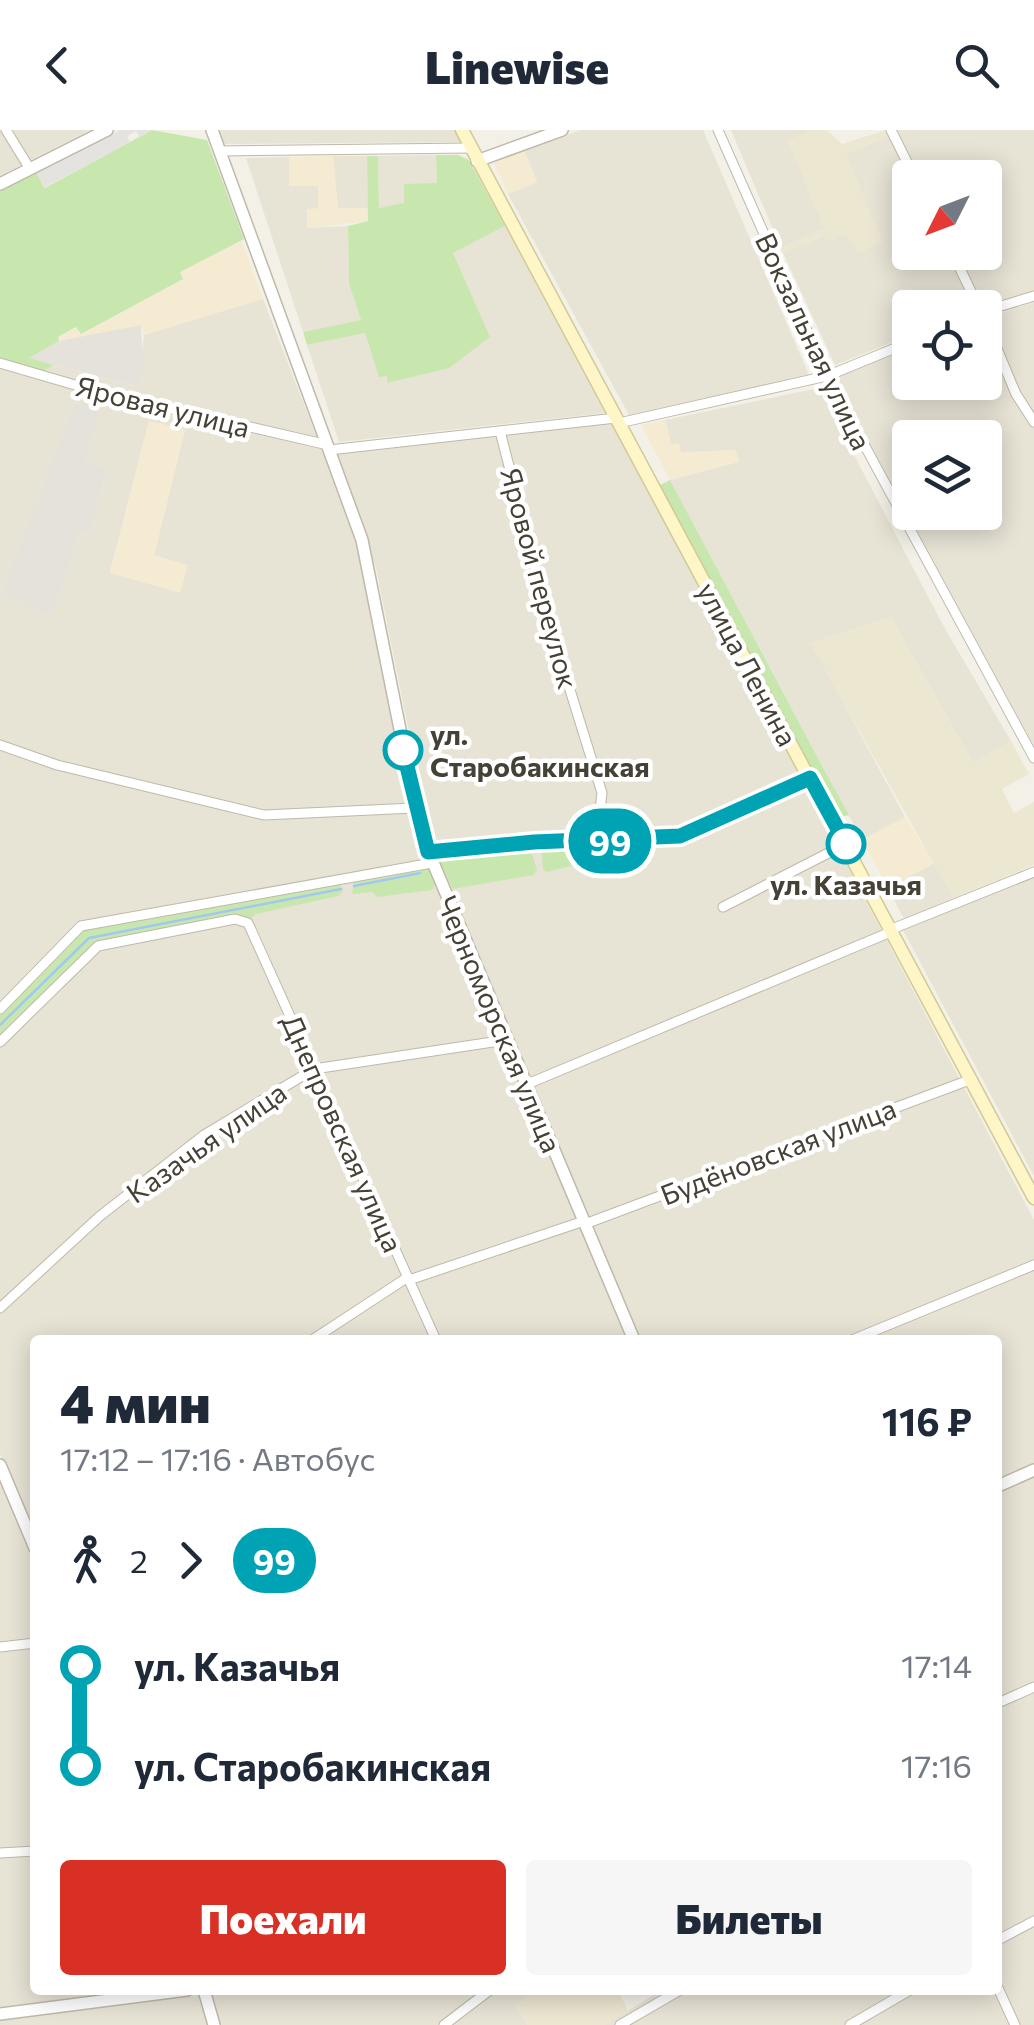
<!DOCTYPE html>
<html lang="ru">
<meta charset="utf-8">
<style>
body{margin:0;font-family:Commissioner,sans-serif;background:#f6f6f7;color:#1f2937;height:100vh;display:flex;flex-direction:column;font-size:38px;white-space:nowrap}
*{box-sizing:border-box;margin:0}
p{font-size:32px;color:#747a83}
.icon{flex:none;width:55px;height:55px;fill:none;stroke:currentColor;stroke-width:2;stroke-linecap:round;stroke-linejoin:round}
.map{position:relative;flex:1;overflow:hidden}
.sheet{position:absolute;left:30px;top:1205px;width:972px;height:660px;display:flex;flex-direction:column;background:#fff;border-radius:10px;box-shadow:0 5px 25px #0003}
.sheet>*{flex:none}
.badge{padding:0 20px;border-radius:32px;font-size:35px;line-height:65px}
.needle{width:65px;rotate:228deg}
.controls{position:absolute;left:892px;top:30px;display:grid;gap:20px}
.controls a{display:grid;place-items:center;width:110px;height:110px;border-radius:10px;background:#fff;box-shadow:0 5px 25px #0003;font-size:50px}
.map>.badge{position:absolute;translate:-50% -50%;box-shadow:0 0 0 5px #fff}
.legs{display:flex;align-items:center;gap:15px;height:110px;padding:0 30px;font-size:32px}
.legs p{margin-inline-start:auto}
.summary{display:flex;align-items:center;justify-content:space-between;height:170px;padding:0 30px}
h1{font-size:55px;font-weight:800;line-height:75px}
.cta{display:flex;gap:20px;margin-top:auto;padding:20px 30px}
.cta a{flex:1;height:115px;border-radius:10px;background:#d93025;color:#fff;font-size:40px;font-weight:800;line-height:115px;text-align:center}
.cta a+a{background:#f6f6f7;color:#1f2937}
ul{padding:0 30px;list-style:none}
li{display:flex;align-items:center;gap:35px;height:100px;font-size:38px}
li i{display:grid;place-items:center;width:15px;height:100%;margin:0 12px;background:currentColor}
li i::after{content:'';width:25px;height:25px;margin:-12px;border:8px solid;border-radius:50%;background:#fff}
li p{margin-inline-start:auto}
li:first-child i{background:linear-gradient(#0000 50%,currentColor 0)}
li:last-child i{background:linear-gradient(currentColor 50%,#0000 0)}
header{display:flex;justify-content:space-between;align-items:center;height:130px;padding:0 30px;background:#fff;font-size:45px;font-weight:800}
.map>svg:first-child{display:block}
.residential{fill:#e7e3d5;fill-rule:evenodd}
.commercial{fill:#f5ead2}
.industrial{fill:#e5e2db}
.education{fill:#ece7d1}
.green{fill:#c8e7af}
.parking{fill:#e4e3df}
.lines{fill:none;stroke-linecap:round;stroke-linejoin:round}
.stream{stroke:#a3c8f0;stroke-width:2.5}
.minor-casing{stroke:#bfb9a9;stroke-width:11}
.tertiary-casing{stroke:#bfb9a9;stroke-width:14}
.secondary-casing{stroke:#d3c997;stroke-width:15}
.minor{stroke:#fff;stroke-width:9}
.tertiary{stroke:#fff;stroke-width:11}
.secondary{stroke:#fef6c6;stroke-width:12}
.line-1-casing{stroke:#fff;stroke-width:22}
.line-1{stroke:#00a3b4;stroke-width:15}
.stop-1-dot{fill:#fff;stroke:#00a3b4;stroke-width:5}
.labels{text-anchor:middle;dominant-baseline:central;stroke-width:9;stroke-linejoin:round;paint-order:stroke}
.street-label{font-size:28px;fill:#464136;stroke:#fff}
.stop-label{font-size:28px;font-weight:bold;fill:#464136;stroke:#fff;text-anchor:start}
</style>
<header><svg class="icon" aria-label="back" viewBox="0 0 24 24"><path d="M15 5l-7 7 7 7"/></svg>Linewise<svg class="icon" aria-label="search" viewBox="0 0 24 24"><circle cx="10" cy="10" r="6"/><path d="M15 15l6 6"/></svg></header>
<div class="map">
<svg width="1034" height="1895" viewBox="0 0 1034 1895">
<rect width="100%" height="100%" fill="#f3f1e7"/>
<path class="residential" d="M0,0H90L0,46Z
M219,0H456L462,12L224,14Z
M581,0H703L809,245L629,285L508,64L537,52L524,20Z
M731,0H812L788,11L825,99L781,118Z
M897,0H1034V162L984,177L957,123L985,122V48L920,47Z
M889,6L910,49V122L946,123L973,177L910,178V205L835,235L783,123L824,106L846,24Z
M436,25L437,54L404,74L379,78L378,26Z
M333,26H367L368,78L338,79Z
M289,27V55H318V79L307,98L348,96L349,154L361,190L303,202L246,28Z
M505,96L605,283L339,312L307,215L365,203L379,246H387V252L489,207L453,123Z
M263,169L357,411L408,672L428,737L628,1210H35V1406L0,1324V230L42,242L54,235L138,257L144,205ZM75,274L85,333L107,340L88,403L79,400ZM149,291L185,300L154,425L110,442Z
M1034,172V616L834,247L910,217V252H985V188ZM910,308H985V382H910Z
M819,258L944,497L1011,611L973,633L891,487L811,513L905,687L862,710L670,350L738,332L735,320L681,323L671,315L665,290Z
M614,293L1034,1090V1333L998,1348V1210H639L434,727L376,438L337,323Z
M934,733L953,768L904,789L888,758Z
M1034,747V1046L903,800Z
M0,1343L35,1428V1860H166L0,1878Z
M1034,1346V1895H604L662,1860H998V1361Z
M199,1860L209,1895H0V1889Z
M210,1860H525L529,1865L515,1876L528,1895H220Z"/>
<path class="commercial" d="M524,20L537,52L508,64L494,33Z
M333,26L338,78H368V91L307,98V79L318,78V56H289V27Z
M241,110L263,169L144,205L141,195L68,211L57,208L77,197L81,204L182,150L179,142Z
M665,290L671,314L679,313L681,322L736,320L739,332L670,350L641,295Z
M149,291L185,299L154,425L188,435L180,463L110,443Z
M905,687L934,733L888,758L862,710Z"/>
<path class="industrial" d="M141,195L143,238L138,257L28,228L59,211Z
M75,274L98,281L85,333L107,339L89,403L79,401L51,486L2,463Z"/>
<path class="education" d="M812,0H827L842,14L886,0L889,6L846,24L883,112L858,123L846,104L827,112L824,106L783,123L781,118L825,99L787,10Z
M891,487L973,633L1011,611L1029,644L1002,659L1014,683L1034,672V735L953,768L810,513Z
M525,1860H618L628,1881L604,1895H528L515,1876L529,1865Z"/>
<path class="green" d="M152,0L207,10L244,109L180,142L183,149L81,204L76,197L58,207L59,211L29,228L54,235L42,242L0,230V61L36,42L45,58Z
M436,25H458L469,30L505,96L453,123L490,207L449,238L387,253V246L379,247L365,203L307,215L303,202L361,190L349,154L348,96L368,91L367,26H378L379,78L404,73V54L437,53Z
M670,350L826,643L849,685L838,688L660,355Z
M588,713L597,718L588,732L546,742L543,739L541,716Z
M529,715L537,740L533,745L453,759L439,730L442,724Z
M428,737L435,755L432,760L377,767L373,762L352,764L354,752Z
M339,754L343,761L338,766L256,784L249,790L97,813L0,909V884L80,801Z"/>
<path class="parking" d="M120,0H152L140,7L136,1L127,6L130,12L44,58L36,42Z"/>
<g class="lines">
<path class="stream" d="M354,756L420,743
M0,895L89,808L341,759"/>
<defs>
<path id="minor" d="M6,0L30,39
M718,0L827,246L1034,628
M891,0L915,48
M220,21L471,18
M952,122L979,178
M985,181L1034,166
M985,190L1016,264L1034,292
M0,233L99,262L328,315
M619,293L827,246L910,212
M500,301L548,489L602,663L599,688L590,709
M329,320L616,288
M0,615L57,635L264,685L414,678
M428,722L535,711L679,706L810,648
M723,777L846,714
M892,799L1034,742
M0,879L81,796L432,733
M0,912L98,816L235,789L248,793L436,1210
M525,955L893,801
M585,1094L972,949
M409,1150L584,1091
M0,1178L100,1086L204,1005L314,939L506,910
M312,1210L408,1147
M852,1210L1034,1135
M0,1517L35,1513
M998,1573L1034,1557
M0,1723L35,1721
M998,1810L1034,1791
M998,1858L1015,1895
M444,1895L490,1860
M620,1895L680,1860
M850,1895L910,1860"/>
<path id="tertiary" d="M212,0L362,410L421,704L634,1210
M477,31L562,0
M0,54L107,0
M0,1335L35,1418
M998,1356L1034,1340
M204,1860L214,1895
M0,1884L187,1860"/>
<path id="secondary" d="M462,0L1034,1068"/>
</defs>
<use href="#minor" class="minor-casing"/>
<use href="#tertiary" class="tertiary-casing"/>
<use href="#secondary" class="secondary-casing"/>
<use href="#minor" class="minor"/>
<use href="#tertiary" class="tertiary"/>
<use href="#secondary" class="secondary"/>
</g>
<g class="lines">
<defs>
<path id="line-1" d="M403,620L428,722L534,712L680,706L810,648L846,714"/>
</defs>
<use href="#line-1" class="line-1-casing"/>
<use href="#line-1" class="line-1"/>
</g>
<g class="stop-1-dot">
<circle cx="403" cy="620" r="18"/>
<circle cx="846" cy="714" r="18"/>
</g>
<g class="labels">
<g class="street-label">
<text transform="translate(814 211) rotate(65)">Вокзальная улица</text>
<text transform="translate(163 276) rotate(14)">Яровая улица</text>
<text transform="translate(540 448) rotate(75)">Яровой переулок</text>
<text transform="translate(748 534) rotate(62)">улица Ленина</text>
<text transform="translate(500 894) rotate(67)">Черноморская улица</text>
<text transform="translate(343 1003) rotate(66)">Днепровская улица</text>
<text transform="translate(206 1012) rotate(-35)">Казачья улица</text>
<text transform="translate(778 1021) rotate(-21)">Будёновская улица</text>
</g>
<g class="stop-label">
<text x="430" y="604">ул.<tspan x="430" dy="32">Старобакинская</tspan></text>
<text x="846" y="754" text-anchor="middle">ул. Казачья</text>
</g>
</g>
</svg>
<div class="controls">
<a><svg class="needle" viewBox="-14 -14 28 28"><path d="M0-13l5 13h-10z" fill="#e53935"/><path d="M0 13l5-13h-10z" fill="#747a83"/></svg></a>
<a><svg class="icon" aria-label="locate" viewBox="0 0 24 24"><circle cx="12" cy="12" r="6"/><path d="M12 2v4M12 18v4M2 12h4M18 12h4"/></svg></a>
<a><svg class="icon" aria-label="layers" viewBox="0 0 24 24"><path d="M12 4l9 5-9 5-9-5zM3 14l9 5 9-5"/></svg></a>
</div>
<b class="badge" style="left:610px;top:711px;background:#00a3b4;color:#fff">99</b>
<section class="sheet">
<div class="summary"><div><h1>4 мин</h1><p>17:12 – 17:16 · Автобус</p></div><b>116 ₽</b></div>
<div class="legs"><svg class="icon" aria-label="walk" viewBox="0 0 24 24"><circle cx="13" cy="4" r="2"/><path d="M13 8l-2 6 4 7M11 14l-3 7M7 12l3-4h3l4 4"/></svg>2<svg class="icon" aria-label="forward" viewBox="0 0 24 24"><path d="M9 5l7 7-7 7"/></svg><b class="badge" style="background:#00a3b4;color:#fff">99</b></div>
<ul>
<li><i style="color:#00a3b4"></i><b>ул. Казачья</b><p>17:14</p></li>
<li><i style="color:#00a3b4"></i><b>ул. Старобакинская</b><p>17:16</p></li>
</ul>
<div class="cta"><a>Поехали</a><a>Билеты</a></div>
</section>
</div>
